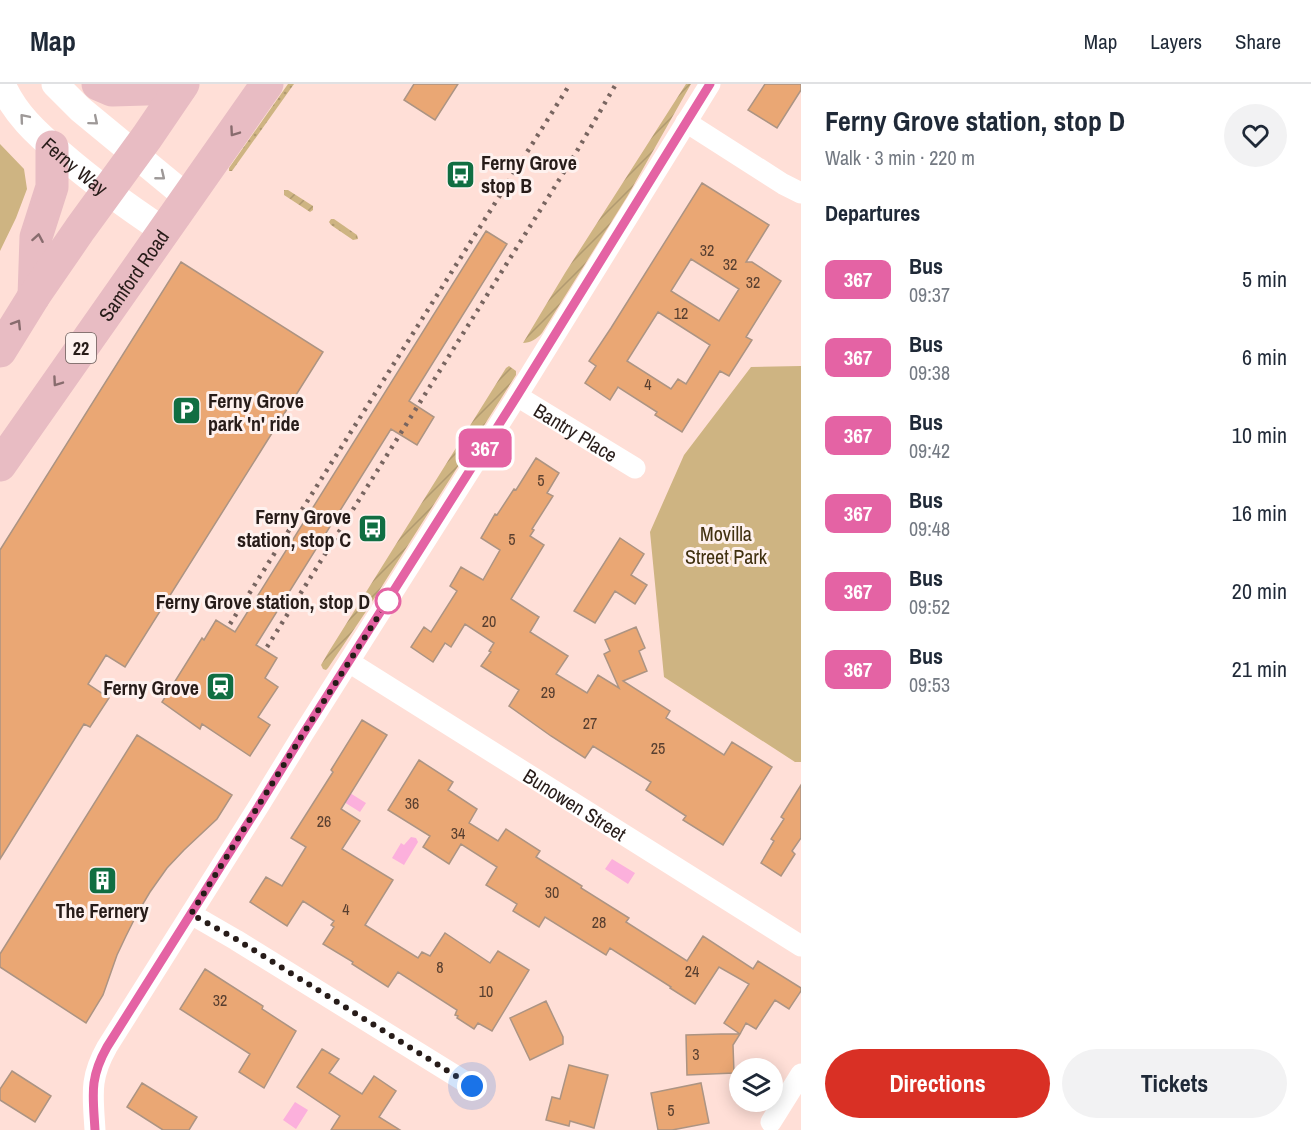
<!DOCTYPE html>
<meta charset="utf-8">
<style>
body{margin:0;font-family:"Archivo Narrow",sans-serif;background:#f2f2f3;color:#1f2937;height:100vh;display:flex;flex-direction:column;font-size:22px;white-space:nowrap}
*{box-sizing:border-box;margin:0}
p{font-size:20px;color:#747a83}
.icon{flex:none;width:33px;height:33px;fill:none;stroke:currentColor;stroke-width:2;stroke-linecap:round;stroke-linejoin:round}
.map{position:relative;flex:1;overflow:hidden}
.drawer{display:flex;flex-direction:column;background:#fff;width:510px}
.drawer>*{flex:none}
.badge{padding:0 12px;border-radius:9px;font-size:21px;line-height:39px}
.fabs{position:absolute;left:729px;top:974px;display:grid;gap:12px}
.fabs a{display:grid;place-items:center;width:54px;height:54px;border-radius:50%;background:#fff;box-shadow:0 3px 15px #0003;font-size:30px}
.you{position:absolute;width:30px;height:30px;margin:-15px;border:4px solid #fff;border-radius:50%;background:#1a73e8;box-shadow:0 0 0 9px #1a73e833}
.map>.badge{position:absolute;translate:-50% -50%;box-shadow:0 0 0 3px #fff}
h2{padding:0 24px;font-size:22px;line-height:54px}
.round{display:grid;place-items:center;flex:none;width:63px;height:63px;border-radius:32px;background:#f2f2f3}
.head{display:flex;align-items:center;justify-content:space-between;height:102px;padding:0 24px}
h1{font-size:28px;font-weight:700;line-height:45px}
.action{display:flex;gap:12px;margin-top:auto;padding:12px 24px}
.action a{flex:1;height:69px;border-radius:36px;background:#d93025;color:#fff;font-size:24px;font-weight:700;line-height:69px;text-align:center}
.action a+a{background:#f2f2f3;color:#1f2937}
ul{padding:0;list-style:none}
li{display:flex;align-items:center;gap:18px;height:78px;padding:0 24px}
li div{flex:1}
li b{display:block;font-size:22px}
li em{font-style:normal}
li .badge{min-width:66px;font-weight:700;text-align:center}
header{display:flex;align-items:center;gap:36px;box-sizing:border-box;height:84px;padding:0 30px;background:#fff;border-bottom:2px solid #e0e1e3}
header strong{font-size:28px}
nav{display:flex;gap:33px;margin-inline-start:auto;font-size:21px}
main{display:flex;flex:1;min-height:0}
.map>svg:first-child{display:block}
.grass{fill:url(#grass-dots)}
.park{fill:#ceb482}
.garden{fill:url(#garden-furrows)}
.water{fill:#fcb0dc}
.building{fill:#eaa774;stroke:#ac9483;stroke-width:1.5;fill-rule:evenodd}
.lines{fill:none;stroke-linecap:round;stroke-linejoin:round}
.minor{stroke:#fff;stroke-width:21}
.tertiary{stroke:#fff;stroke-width:27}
.primary{stroke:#e8bcc3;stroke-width:33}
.rail{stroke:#786560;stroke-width:4.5;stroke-dasharray:3 6;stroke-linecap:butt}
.oneway{stroke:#9e9998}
.oneway2{stroke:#886c6e}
.line-casing{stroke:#fff;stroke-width:14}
.line{stroke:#e463a4;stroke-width:9}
.walk{stroke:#271c19;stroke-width:6;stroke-dasharray:0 10.8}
.stop-dot{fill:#fff;stroke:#e463a4;stroke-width:3}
.labels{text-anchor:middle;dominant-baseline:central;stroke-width:6;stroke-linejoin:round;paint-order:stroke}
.number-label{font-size:16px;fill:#583f30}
.shield{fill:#fef1ee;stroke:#685c59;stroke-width:1.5}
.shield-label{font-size:18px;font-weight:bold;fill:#271c19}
.poi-label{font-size:20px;font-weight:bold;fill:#271c19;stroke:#fef1ee;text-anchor:start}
.street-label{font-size:20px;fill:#271c19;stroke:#fef1ee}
.park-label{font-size:20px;fill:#40300f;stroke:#fef1ee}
.stop-label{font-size:20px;font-weight:bold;fill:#271c19;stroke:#fef1ee;text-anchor:end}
</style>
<header>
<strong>Map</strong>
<nav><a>Map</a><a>Layers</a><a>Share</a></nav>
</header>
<main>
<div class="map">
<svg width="801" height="1046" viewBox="0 0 801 1046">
<defs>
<pattern id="grass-dots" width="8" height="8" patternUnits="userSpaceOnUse" patternTransform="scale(1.5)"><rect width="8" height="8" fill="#ceb482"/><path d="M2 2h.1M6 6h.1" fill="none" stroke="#b19a70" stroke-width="1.8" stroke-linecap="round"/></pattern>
<pattern id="garden-furrows" width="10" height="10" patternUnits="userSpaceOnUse" patternTransform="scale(1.5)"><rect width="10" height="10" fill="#ceb482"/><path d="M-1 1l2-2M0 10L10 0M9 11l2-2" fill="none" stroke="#b19a70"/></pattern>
</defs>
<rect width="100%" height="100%" fill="#ffdfd7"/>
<path class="grass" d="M288,0H294L232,87H229V84Z
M331,135H334L357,151L358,155L353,156L331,141L329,138Z"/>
<path class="park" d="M0,60L24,85L27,105L16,134L0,167Z
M801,282V678H795L664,593L650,448L684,371L751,283Z"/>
<path class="garden" d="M686,0H691L627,113L542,249C537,255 530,259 523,259L565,189Z
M284,106H288L313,122V126L310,128L284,111Z
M509,282L516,287V291L365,529L328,584L326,586L323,585L321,581L328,569L506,284Z"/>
<path class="water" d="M342,704L366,719L360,728L336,713Z
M411,753L416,754L418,758L404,781L392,774L401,759L404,761Z
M612,775L635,789L628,800L605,785Z
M295,1018L308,1026L296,1045L283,1036Z"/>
<path class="building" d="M414,0H458L435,36L404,16Z
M765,0H801V6L777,44L748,26Z
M702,99L769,141L746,178H752L781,197L746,253L752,256L729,292L720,287L682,348L655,331L657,328L618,303L610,316L585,299L596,282L589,277L611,244ZM691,175L739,205L719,237L671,207ZM658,228L710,261L686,300L678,295L671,305L627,277Z
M486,147L507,160L409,317L434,333L417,361L391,345L256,561L277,574L265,594L278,603L258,633L270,641L250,672L202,640L200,645L162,618L202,554L204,556L216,536L235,548Z
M181,178L323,268L125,583L106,571L88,600L109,614L90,643L84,640L0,775V466Z
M536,374L559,389L547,409L553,412L532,445L534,446L530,452L544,461L511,515L539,533L530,548L568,572L556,590L587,609L598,591L619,604L604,570L610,567L605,556L636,543L645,564L639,567L647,587L623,597L670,627L666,634L724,671L732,658L772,683L723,761L683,736L686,732L646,706L651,698L593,662L585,674L551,652L509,622L519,606L481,582L491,568L489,567L494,559L465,540L451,563L445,559L433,578L411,563L424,543L431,548L457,507L450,502L461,483L483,496L500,466L481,454L495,430L497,431L514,405L516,406Z
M620,454L644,470L631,491L647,501L635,520L615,507L595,539L574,527Z
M362,636L387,651L341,725L360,737L342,765L393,796L365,841L418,874L422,868L430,872L445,849L490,879L498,867L529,886L492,947L478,939L474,945L457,934L458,932L455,931L457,926L398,888L388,903L352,880L353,878L323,860L334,843L331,841L334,837L303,817L287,842L250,818L266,793L282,802L306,763L291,754L333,688L331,686Z
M137,651L232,711L217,735L184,766L167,784L150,808L138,828L126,852L117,871L103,911L86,939L0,883V870Z
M419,676L453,698L448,706L477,725L469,739L498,757L506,745L540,767L536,773L582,802L581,804L629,834L626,838L687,877L703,852L753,885L758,877L801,904V907L789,925L775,916L756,945L746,939L740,950L724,939L749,900L719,883L695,920L670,904L671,903L610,864L606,871L545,833L539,843L513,827L517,820L486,801L497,783L461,760L449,780L423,763L430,752L388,726Z
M801,701V754L792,767L795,770L781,792L761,779L774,757L771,755L784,735L781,733Z
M205,885L263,922L262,925L296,947L264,1004L239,988L250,970L180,925Z
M546,917L563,953V960L530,976L510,934Z
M721,950H740L733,961L734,989L687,991L686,951Z
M322,965L339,975L329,989L362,1010L374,992L396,1007L379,1033L400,1046H331L340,1032L297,1003Z
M569,981L608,991L594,1044L570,1037L569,1042L546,1036L552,1013L560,1015Z
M12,987L51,1012L35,1038L0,1016V1005Z
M142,999L197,1033L189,1046H163L127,1023Z
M701,999L709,1039L672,1046H658L651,1009Z"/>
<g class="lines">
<g class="minor">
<path d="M686,38L783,100L801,109"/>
<path id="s1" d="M517,312L635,384"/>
<path id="s2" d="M349,578L801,862"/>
<path d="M191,830L236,856L472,1002"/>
<path d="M771,1038L801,990"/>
<path d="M95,1046C93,1011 89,995 107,963L260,720L303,650L517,312L710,0"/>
</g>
<g class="tertiary">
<path id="s3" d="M2,0C14,29 37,50 61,70C93,98 128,123 164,147"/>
<path d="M55,0L80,25L188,114"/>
</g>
<g class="primary">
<path d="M98,0L112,6L180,4"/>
<path d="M34,212L36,153L52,103V63"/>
<path d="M0,267L34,212L80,145L147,53L183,0"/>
<path id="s4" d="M0,381L267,0"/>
</g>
<path class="rail" d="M230,540L570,0
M267,563L574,72L616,0"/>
</g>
<defs><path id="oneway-chevron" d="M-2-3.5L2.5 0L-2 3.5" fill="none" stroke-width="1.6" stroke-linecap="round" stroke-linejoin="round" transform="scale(1.5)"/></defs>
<g class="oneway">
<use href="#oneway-chevron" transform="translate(24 34) rotate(-130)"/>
<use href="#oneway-chevron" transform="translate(94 37) rotate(40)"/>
<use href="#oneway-chevron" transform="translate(161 92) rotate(39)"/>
</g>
<g class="oneway2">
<use href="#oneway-chevron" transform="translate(234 48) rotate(125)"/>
<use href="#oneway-chevron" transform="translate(38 154) rotate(-80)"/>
<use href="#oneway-chevron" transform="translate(17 240) rotate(-58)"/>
<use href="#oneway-chevron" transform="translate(57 298) rotate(125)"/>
</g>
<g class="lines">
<defs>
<path id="line" d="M95,1046C93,1011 89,995 107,963L260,720L303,650L517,312L710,0"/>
</defs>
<use href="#line" class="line-casing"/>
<use href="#line" class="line"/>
<path class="walk" d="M388,517L303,650L191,830L236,855L472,1002"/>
</g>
<defs>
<symbol id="bus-square" viewBox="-11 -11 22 22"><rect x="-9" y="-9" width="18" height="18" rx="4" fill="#106e42" stroke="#fef1ee"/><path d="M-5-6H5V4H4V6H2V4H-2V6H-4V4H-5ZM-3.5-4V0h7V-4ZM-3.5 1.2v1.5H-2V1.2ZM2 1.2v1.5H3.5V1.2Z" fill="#fff"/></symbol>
<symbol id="parking-square" viewBox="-11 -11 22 22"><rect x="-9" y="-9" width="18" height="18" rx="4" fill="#106e42" stroke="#fef1ee"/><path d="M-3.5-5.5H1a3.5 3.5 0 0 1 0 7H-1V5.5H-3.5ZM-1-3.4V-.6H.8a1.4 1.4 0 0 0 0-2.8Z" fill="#fff"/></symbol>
<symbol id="station-square" viewBox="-11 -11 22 22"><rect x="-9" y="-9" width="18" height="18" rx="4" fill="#106e42" stroke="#fef1ee"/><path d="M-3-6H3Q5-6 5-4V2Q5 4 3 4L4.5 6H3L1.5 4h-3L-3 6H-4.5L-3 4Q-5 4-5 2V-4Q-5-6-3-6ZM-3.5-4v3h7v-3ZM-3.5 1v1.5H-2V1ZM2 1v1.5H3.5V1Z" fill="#fff"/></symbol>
<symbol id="building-square" viewBox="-11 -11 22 22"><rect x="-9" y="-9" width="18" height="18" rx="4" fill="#106e42" stroke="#fef1ee"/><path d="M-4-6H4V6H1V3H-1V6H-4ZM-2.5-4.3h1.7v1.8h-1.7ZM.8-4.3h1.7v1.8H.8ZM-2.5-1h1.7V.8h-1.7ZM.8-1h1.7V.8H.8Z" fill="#fff"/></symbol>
</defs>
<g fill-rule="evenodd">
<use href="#bus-square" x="444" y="74" width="33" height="33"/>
<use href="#parking-square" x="170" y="310" width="33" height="33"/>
<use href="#bus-square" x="356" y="428" width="33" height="33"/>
<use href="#station-square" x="204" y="586" width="33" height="33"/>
<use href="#building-square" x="86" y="780" width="33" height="33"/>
</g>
<circle class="stop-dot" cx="388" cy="517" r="12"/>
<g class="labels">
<g class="number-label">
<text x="707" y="166">32</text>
<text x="730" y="180">32</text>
<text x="753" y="198">32</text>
<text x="681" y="229">12</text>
<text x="648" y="300">4</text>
<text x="541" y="396">5</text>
<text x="512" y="455">5</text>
<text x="489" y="537">20</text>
<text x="548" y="608">29</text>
<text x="590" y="639">27</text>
<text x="658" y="664">25</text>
<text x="412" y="719">36</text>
<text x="324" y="737">26</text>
<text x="458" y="749">34</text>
<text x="552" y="808">30</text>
<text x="346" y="825">4</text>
<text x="599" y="838">28</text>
<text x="440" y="883">8</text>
<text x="692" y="887">24</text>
<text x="486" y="907">10</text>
<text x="220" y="916">32</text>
<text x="696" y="970">3</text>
<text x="671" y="1026">5</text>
</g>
<rect class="shield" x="66" y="249" width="30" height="30" rx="4.5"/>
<g class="shield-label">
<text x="81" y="264">22</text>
</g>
<g class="poi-label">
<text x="481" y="78">Ferny Grove<tspan x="481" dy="23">stop B</tspan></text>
<text x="208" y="316">Ferny Grove<tspan x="208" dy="23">park 'n' ride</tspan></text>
<text x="351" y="432" text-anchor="end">Ferny Grove<tspan x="351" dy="23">station, stop C</tspan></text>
<text x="199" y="603" text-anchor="end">Ferny Grove</text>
<text x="102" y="826" text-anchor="middle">The Fernery</text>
</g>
<g class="street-label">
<text stroke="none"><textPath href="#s3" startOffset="111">Ferny Way</textPath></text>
<text stroke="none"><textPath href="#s4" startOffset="232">Samford Road</textPath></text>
<text stroke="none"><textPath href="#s1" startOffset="69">Bantry Place</textPath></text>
<text stroke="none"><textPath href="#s2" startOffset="267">Bunowen Street</textPath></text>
</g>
<g class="park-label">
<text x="726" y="449">Movilla<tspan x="726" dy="23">Street Park</tspan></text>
</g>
<g class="stop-label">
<text x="370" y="517">Ferny Grove station, stop D</text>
</g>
</g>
</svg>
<div class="fabs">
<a><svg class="icon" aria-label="layers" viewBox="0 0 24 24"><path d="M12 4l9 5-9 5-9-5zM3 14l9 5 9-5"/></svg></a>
</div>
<div class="you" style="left:472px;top:1002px"></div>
<b class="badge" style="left:485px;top:364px;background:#e463a4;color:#fff">367</b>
</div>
<section class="drawer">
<div class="head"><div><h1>Ferny Grove station, stop D</h1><p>Walk · 3 min · 220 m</p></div><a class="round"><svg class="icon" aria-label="heart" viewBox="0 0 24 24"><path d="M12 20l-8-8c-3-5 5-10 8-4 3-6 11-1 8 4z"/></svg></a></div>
<h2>Departures</h2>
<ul>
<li><span class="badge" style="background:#e463a4;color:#fff">367</span><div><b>Bus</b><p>09:37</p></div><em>5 min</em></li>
<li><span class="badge" style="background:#e463a4;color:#fff">367</span><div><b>Bus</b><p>09:38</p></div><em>6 min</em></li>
<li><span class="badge" style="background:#e463a4;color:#fff">367</span><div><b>Bus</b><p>09:42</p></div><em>10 min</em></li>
<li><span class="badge" style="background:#e463a4;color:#fff">367</span><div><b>Bus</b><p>09:48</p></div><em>16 min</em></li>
<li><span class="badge" style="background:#e463a4;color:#fff">367</span><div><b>Bus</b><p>09:52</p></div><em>20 min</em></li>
<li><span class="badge" style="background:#e463a4;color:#fff">367</span><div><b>Bus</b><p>09:53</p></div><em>21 min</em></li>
</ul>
<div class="action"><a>Directions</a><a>Tickets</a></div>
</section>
</main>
